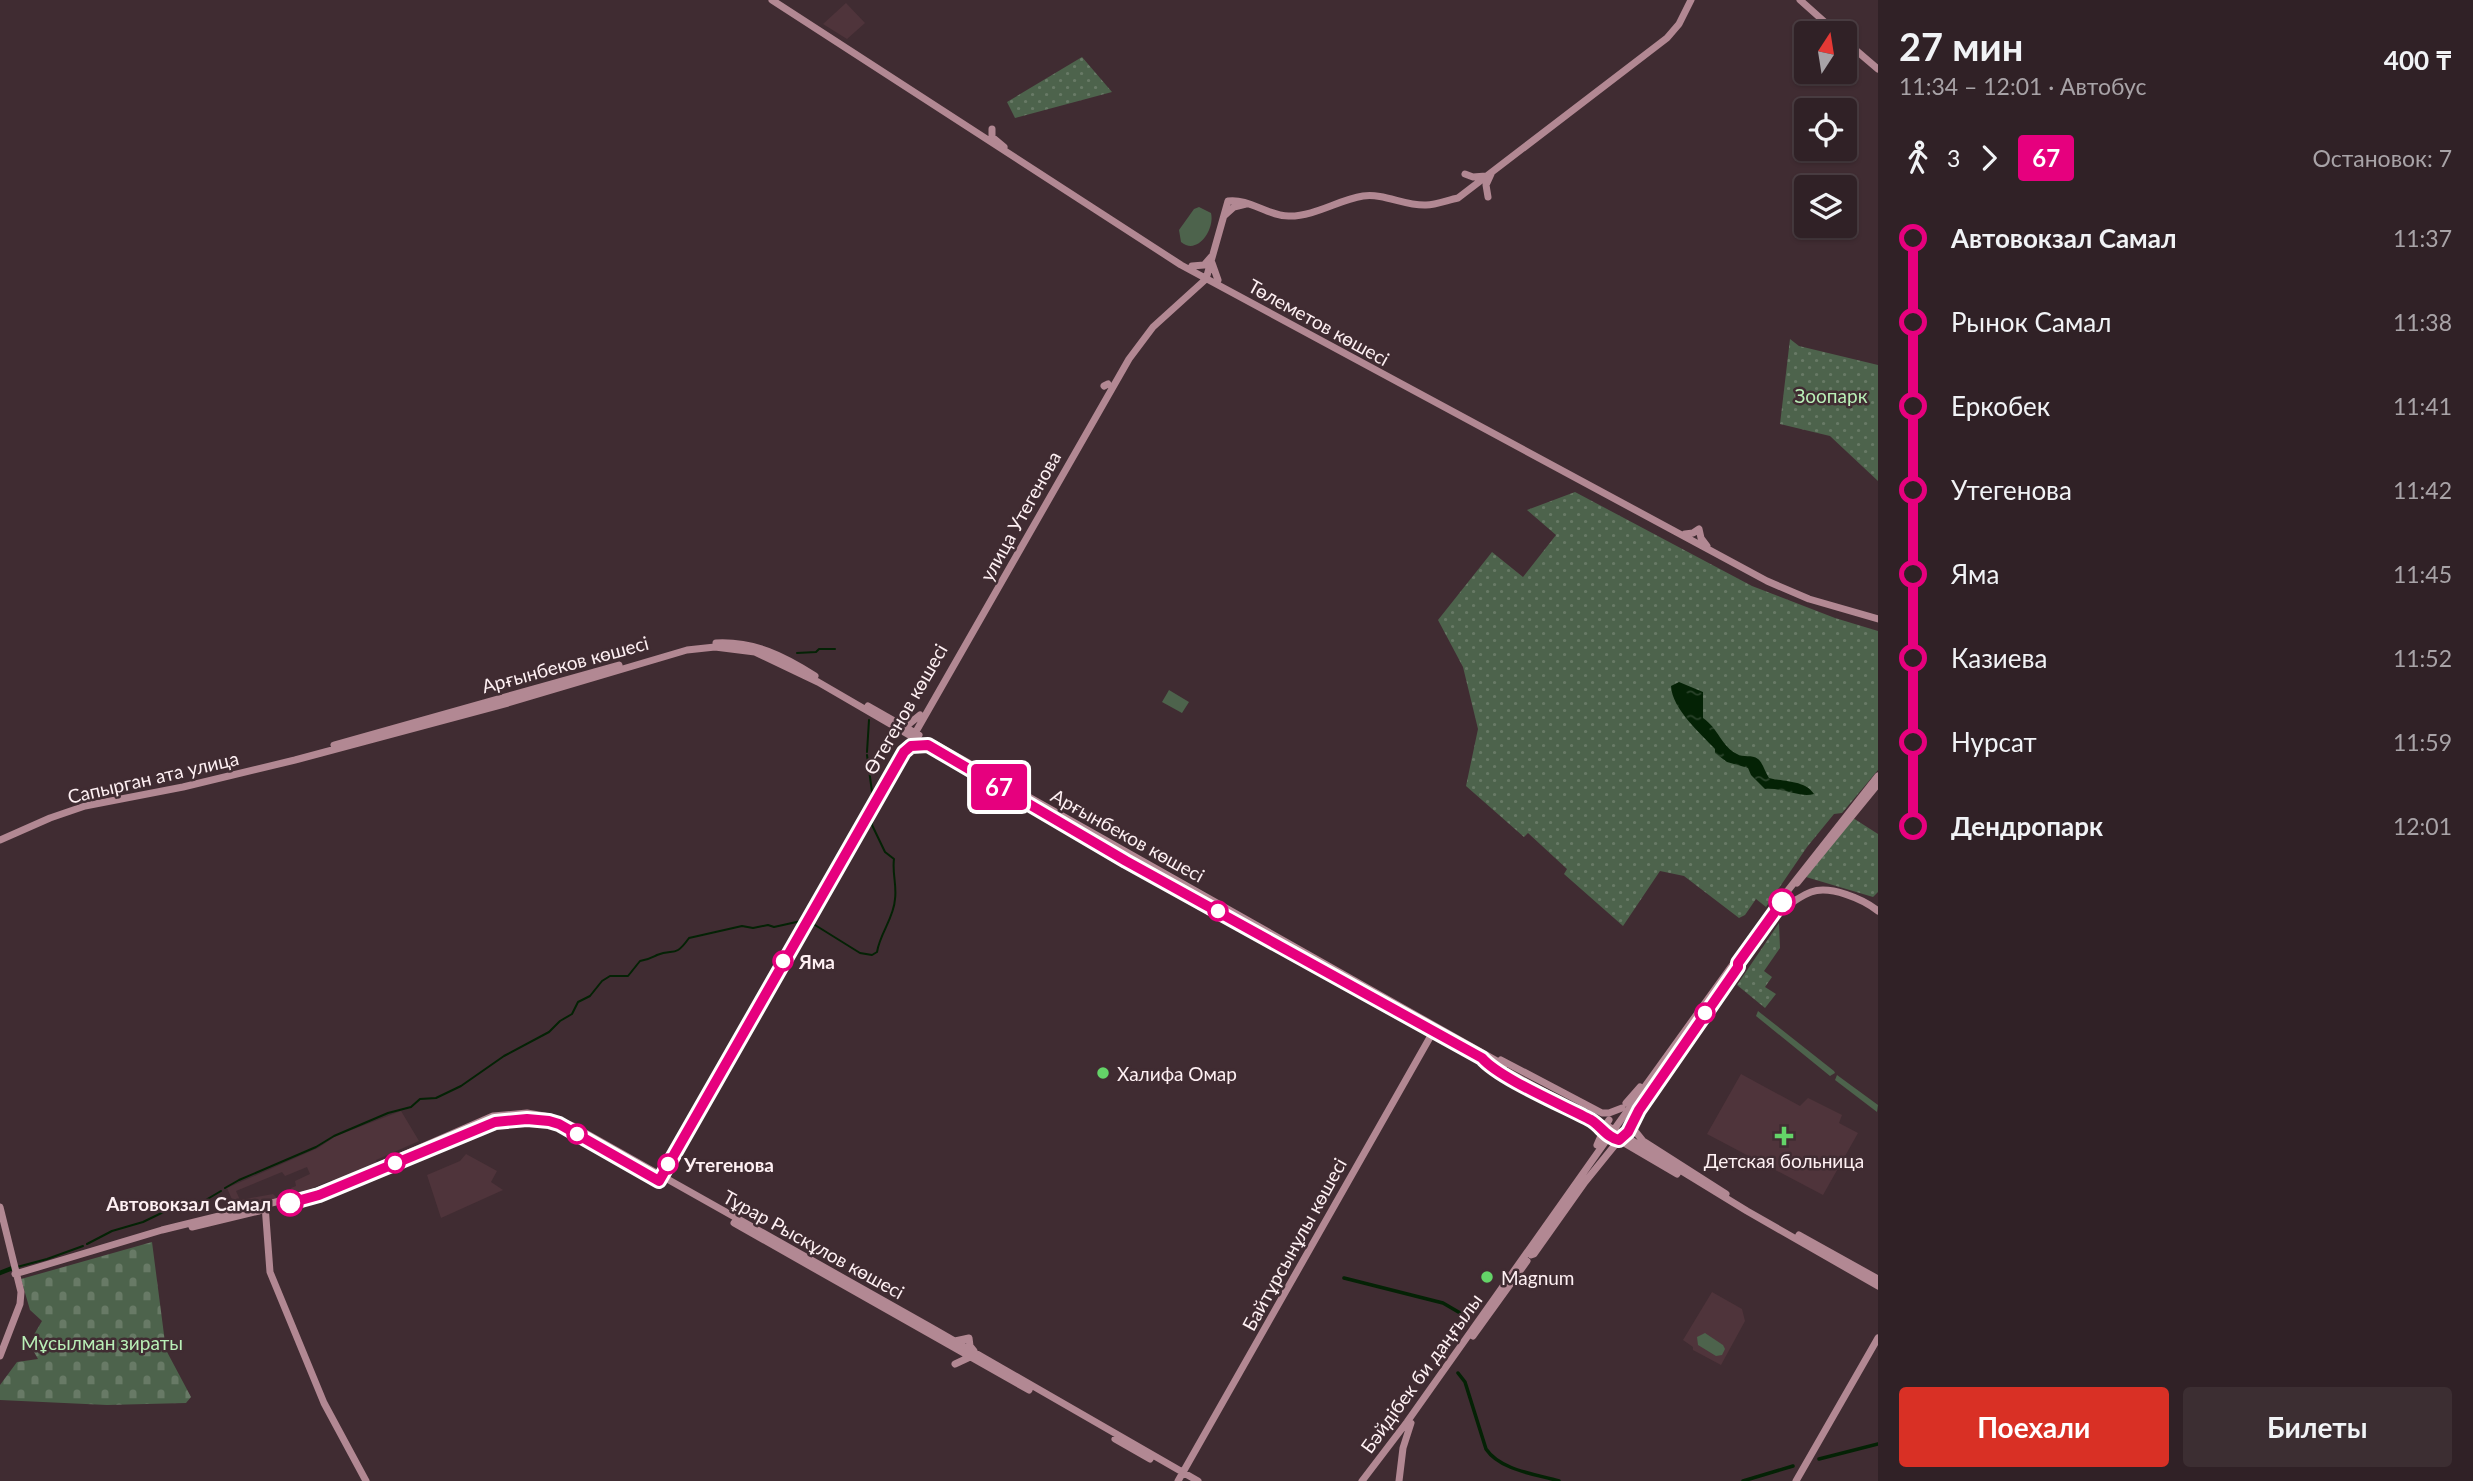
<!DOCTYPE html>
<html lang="ru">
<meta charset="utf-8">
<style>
body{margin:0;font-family:Lato,sans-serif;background:#3c2e32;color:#f1f3f6;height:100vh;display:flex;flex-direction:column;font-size:26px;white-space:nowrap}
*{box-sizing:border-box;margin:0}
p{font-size:23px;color:#a8a3a7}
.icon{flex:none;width:38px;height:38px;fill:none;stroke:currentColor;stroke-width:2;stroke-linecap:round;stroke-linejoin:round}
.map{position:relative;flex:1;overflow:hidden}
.side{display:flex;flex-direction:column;background:#302126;width:595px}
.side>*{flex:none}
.badge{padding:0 14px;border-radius:5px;font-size:24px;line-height:46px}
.needle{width:46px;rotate:12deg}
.controls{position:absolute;left:1794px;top:21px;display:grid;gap:14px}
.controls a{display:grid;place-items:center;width:63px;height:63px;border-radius:7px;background:#302126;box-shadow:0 2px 5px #0004,0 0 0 2px #4b3e43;font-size:35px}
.map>.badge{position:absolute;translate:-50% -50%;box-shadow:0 0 0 4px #fff}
.legs{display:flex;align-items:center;gap:10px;height:77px;padding:0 21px;font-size:23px}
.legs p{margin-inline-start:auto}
.headline{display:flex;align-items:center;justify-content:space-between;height:119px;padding:0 21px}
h1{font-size:38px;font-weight:700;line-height:52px}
.primary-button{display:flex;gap:14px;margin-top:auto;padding:14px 21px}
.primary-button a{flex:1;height:80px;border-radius:7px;background:#d93025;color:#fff;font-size:28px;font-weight:700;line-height:80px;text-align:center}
.primary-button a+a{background:#3c2e32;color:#f1f3f6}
ul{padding:0 21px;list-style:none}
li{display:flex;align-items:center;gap:24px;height:84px;font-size:26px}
li i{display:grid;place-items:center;width:10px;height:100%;margin:0 9px;background:currentColor}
li i::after{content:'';width:18px;height:18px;margin:-9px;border:5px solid;border-radius:50%;background:#302126}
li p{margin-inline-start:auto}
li:first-child i{background:linear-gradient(#0000 50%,currentColor 0)}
li:last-child i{background:linear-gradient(currentColor 50%,#0000 0)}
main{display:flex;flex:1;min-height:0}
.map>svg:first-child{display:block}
.built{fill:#4f343b;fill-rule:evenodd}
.green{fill:#4d634c}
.cemetery{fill:url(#cemetery-stones)}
.park{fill:url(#park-dots)}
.water{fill:url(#water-ripples)}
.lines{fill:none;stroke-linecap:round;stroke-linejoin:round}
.stream{stroke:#042205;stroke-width:2}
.canal{stroke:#042205;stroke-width:3.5}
.river{stroke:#042205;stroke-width:4.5}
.major{stroke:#b28893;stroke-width:7}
.major-bridge{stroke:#b28893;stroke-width:7}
.line-1-casing{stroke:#fff;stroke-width:16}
.line-1{stroke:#e6007e;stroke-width:10}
.stop-1-dot{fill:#fff;stroke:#e6007e;stroke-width:3.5}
.poi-dot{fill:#64d468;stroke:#402c32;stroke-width:2.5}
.labels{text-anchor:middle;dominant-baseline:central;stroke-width:5;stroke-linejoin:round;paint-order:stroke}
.street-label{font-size:19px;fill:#fef0f3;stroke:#402c32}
.park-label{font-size:19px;fill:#b9efb7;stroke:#402c32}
.stop-label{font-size:19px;font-weight:bold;fill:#fef0f3;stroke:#402c32;text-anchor:start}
.poi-label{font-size:19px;fill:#fef0f3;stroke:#402c32;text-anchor:start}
</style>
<main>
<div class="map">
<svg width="1878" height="1481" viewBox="0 0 1878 1481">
<defs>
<pattern id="cemetery-stones" width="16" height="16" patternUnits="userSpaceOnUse" patternTransform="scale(1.75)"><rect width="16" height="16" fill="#4d634c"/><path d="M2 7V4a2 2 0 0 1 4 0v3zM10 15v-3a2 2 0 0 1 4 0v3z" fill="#687a66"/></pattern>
<pattern id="park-dots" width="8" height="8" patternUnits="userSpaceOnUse" patternTransform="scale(1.75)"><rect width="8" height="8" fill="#4d634c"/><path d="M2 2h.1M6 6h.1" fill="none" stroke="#687a66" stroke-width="1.8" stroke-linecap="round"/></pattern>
<pattern id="water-ripples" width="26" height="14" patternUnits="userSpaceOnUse" patternTransform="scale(1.75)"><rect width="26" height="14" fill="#042205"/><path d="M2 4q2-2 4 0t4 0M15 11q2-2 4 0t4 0" fill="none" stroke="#2a422a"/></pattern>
</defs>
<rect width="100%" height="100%" fill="#402c32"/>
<path class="built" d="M846,3L865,23L847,39L823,24Z
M1741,1074L1800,1106L1808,1098L1842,1115L1839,1123L1858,1133L1823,1195L1707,1134Z
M401,1111L419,1141L376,1160L377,1164L335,1182L332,1180L300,1193L237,1211L227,1188L318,1148L336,1136ZM307,1167L310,1174L295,1181L296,1186L291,1188L292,1194L277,1198L273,1194L240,1200L236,1191L282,1172L285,1176Z
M466,1154L497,1171L491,1182L503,1190L441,1218L427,1175L460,1161Z
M1712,1292L1742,1309L1745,1321L1721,1365L1693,1350V1347L1683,1340Z"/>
<path class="green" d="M1199,207L1211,213C1215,229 1198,256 1181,242L1179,230L1194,209Z
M1169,690L1189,702L1182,713L1162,702Z
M1758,1011L1834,1071L1835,1073L1830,1076L1756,1016Z
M1837,1075L1878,1105L1877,1112L1835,1080Z
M1705,1333L1723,1345L1725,1349L1722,1355L1716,1356L1698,1345L1697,1337Z"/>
<path class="cemetery" d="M152,1242L166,1350L191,1397L186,1403L107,1405L0,1400V1385L17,1362L38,1359L29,1343L42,1321L30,1310L21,1279Z"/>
<path class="park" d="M1082,57L1112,92L1015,118L1007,102Z
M1790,339L1799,346L1878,365V481L1830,436L1780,424Z
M1575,492L1752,586L1835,618L1878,631V770L1842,813L1834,814L1807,847L1766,907L1756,899L1745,915L1739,918L1684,876L1660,871L1623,926L1564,874L1567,869L1528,833L1524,837L1466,786L1478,729L1463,667L1438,620L1492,552L1523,577L1556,535L1527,510Z
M1853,818L1878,834V892L1873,897L1806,877Z
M1779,923L1780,948L1764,971L1772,977L1765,987L1776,994L1765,1008L1737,985Z"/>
<path class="water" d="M1679,682L1703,692V718C1718,728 1722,747 1737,754C1743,758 1752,754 1758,759C1763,763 1765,772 1769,778C1784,782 1805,780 1814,794C1799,798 1782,787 1765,789L1751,775L1748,768L1727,762L1715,753V749C1701,734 1672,709 1671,686Z"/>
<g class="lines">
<path class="stream" d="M797,653L816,652L819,649H835
M867,752L869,720
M867,755L873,799
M815,925L860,953L872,955L877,952C880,933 894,918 895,899C897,885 892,873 894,859L885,852L872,825L873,812
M225,1188L239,1180L316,1147L334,1136L388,1113L411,1107L420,1099L436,1098L461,1086L504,1056L549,1032L560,1021L572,1014L578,1002L590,996L602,981L610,976H628L640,961C648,960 651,958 657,955C674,948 674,959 689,938L742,926L753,928L768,925L774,927L801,921
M87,1244L112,1231L143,1222L178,1205L204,1201L221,1191
M17,1267L47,1259L83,1246"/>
<path class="canal" d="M1344,1278L1443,1303L1467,1317L1460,1326
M1458,1373L1465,1382L1486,1449C1500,1470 1535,1474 1559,1481
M1819,1459L1878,1444
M1743,1481L1793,1466"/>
<path class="river" d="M0,1273L15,1267"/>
<path class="major" d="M772,0L1181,265L1767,581L1809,599L1878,619
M1800,0L1837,33
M1844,40L1878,69
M992,129V137L1004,147
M1465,174L1473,177L1486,176
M1488,197L1486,185L1491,174
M1224,216L1234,207L1246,204
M1212,263L1218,280
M1192,266L1204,265L1211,257
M1104,386L1108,384
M1685,534L1693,533L1699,529L1701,538L1707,546
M716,643C754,641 784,656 815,676
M868,706L919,735
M900,722L909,724L920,715
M935,744L1504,1065
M334,745L619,665
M0,840L50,818L85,806L183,787L295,760L508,703L687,650L715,647L755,652L818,682L1126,861L1364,994L1613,1129L1747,1211L1878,1286
M1797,883L1878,784
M1767,917L1770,919C1782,910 1797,897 1811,892C1830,885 1863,899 1878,911
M1501,1060L1602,1113H1609L1622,1108
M1626,1103L1640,1087
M1633,1103L1767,917L1878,776
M1639,1110L1738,967V963
M561,1125L645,1172
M482,1126L495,1122L542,1120
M1631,1126L1643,1141L1726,1194
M440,1144L464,1134
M1597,1145L1604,1129L1597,1124
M659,1181L1129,359L1153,327L1206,279L1228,201C1249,198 1269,217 1290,216C1315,216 1338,200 1363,196C1384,193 1405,206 1426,205C1436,205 1448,200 1458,198L1667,38L1679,24L1691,0
M265,1205L270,1272L324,1403L366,1481
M0,1207L21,1292L20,1304L0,1356
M734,1223L1029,1390
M192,1227L259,1211
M1799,1235L1878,1279
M1531,1255L1534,1254L1585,1182L1619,1140L1677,1174
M15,1274L162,1230L308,1194L337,1184L493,1116L527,1113L550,1117L573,1126L932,1328L1198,1481
M1473,1336L1527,1261
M955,1341L969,1338L970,1346L974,1351
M955,1364L970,1357
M1115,1439L1150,1459
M1178,1481L1433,1032
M1362,1481L1407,1422L1608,1138
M1399,1481L1403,1448L1411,1423
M1796,1481L1878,1338"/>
<path class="major-bridge" d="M1605,1126L1609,1120
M1624,1137L1628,1132
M1608,1138L1633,1103"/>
</g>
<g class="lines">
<defs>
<path id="line-1" d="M290,1203L319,1195L495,1122L527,1119L549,1121L559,1124L659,1181L904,752L911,746L928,745L1126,861L1482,1058C1499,1078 1565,1106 1591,1120C1601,1126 1607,1138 1619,1140L1628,1132L1639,1110L1738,967V963L1782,902"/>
</defs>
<use href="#line-1" class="line-1-casing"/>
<use href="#line-1" class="line-1"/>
</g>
<g class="stop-1-dot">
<circle cx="1782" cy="902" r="12"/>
<circle cx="1218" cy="911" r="9"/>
<circle cx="783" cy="961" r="9"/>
<circle cx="1705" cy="1013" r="9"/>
<circle cx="577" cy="1134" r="9"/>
<circle cx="395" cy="1163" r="9"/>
<circle cx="668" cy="1164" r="9"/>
<circle cx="290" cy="1203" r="12"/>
</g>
<g class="poi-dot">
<circle cx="1103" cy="1073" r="7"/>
<path d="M1780.5 1125.5h7v7h7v7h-7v7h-7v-7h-7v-7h7z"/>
<circle cx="1487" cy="1277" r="7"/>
</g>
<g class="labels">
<g class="street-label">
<text transform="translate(1319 322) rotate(29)">Төлеметов көшесі</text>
<text transform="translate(1020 516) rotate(-61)">улица Утегенова</text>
<text transform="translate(565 664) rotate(-15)">Арғынбеков көшесі</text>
<text transform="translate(905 709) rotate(-60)">Өтегенов көшесі</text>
<text transform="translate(153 777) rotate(-13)">Сапырган ата улица</text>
<text transform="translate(1128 835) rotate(29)">Арғынбеков көшесі</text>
<text transform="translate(814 1244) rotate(29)">Тұрар Рыскұлов көшесі</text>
<text transform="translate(1294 1244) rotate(-61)">Байтұрсынұлы көшесі</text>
<text transform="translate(1421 1373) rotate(-54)">Бәйдібек би даңғылы</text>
</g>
<g class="park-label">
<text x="1831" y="395">Зоопарк</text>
<text x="102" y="1342">Мұсылман зираты</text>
</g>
<g class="stop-label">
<text x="799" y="961">Яма</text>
<text x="684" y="1164">Утегенова</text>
<text x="271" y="1203" text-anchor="end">Автовокзал Самал</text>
</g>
<g class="poi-label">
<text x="1117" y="1073">Халифа Омар</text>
<text x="1784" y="1160" text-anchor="middle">Детская больница</text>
<text x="1501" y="1277">Magnum</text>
</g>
</g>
</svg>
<div class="controls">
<a><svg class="needle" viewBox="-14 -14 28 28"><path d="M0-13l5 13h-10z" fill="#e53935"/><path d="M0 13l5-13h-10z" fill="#a8a3a7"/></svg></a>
<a><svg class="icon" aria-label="locate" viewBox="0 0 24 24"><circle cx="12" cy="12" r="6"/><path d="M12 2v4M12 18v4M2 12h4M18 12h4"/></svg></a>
<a><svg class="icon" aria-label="layers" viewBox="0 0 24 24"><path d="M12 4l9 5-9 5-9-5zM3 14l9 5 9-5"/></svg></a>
</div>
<b class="badge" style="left:999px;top:787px;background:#e6007e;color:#fff">67</b>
</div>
<section class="side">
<div class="headline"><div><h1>27 мин</h1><p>11:34 – 12:01 · Автобус</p></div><b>400 ₸</b></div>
<div class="legs"><svg class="icon" aria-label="walk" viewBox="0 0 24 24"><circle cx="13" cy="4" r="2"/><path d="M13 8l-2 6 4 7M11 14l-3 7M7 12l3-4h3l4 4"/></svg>3<svg class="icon" aria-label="forward" viewBox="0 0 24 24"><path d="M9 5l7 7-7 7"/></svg><b class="badge" style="background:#e6007e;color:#fff">67</b><p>Остановок: 7</p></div>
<ul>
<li><i style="color:#e6007e"></i><b>Автовокзал Самал</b><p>11:37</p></li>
<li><i style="color:#e6007e"></i><span>Рынок Самал</span><p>11:38</p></li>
<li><i style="color:#e6007e"></i><span>Еркобек</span><p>11:41</p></li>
<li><i style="color:#e6007e"></i><span>Утегенова</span><p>11:42</p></li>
<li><i style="color:#e6007e"></i><span>Яма</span><p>11:45</p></li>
<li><i style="color:#e6007e"></i><span>Казиева</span><p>11:52</p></li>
<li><i style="color:#e6007e"></i><span>Нурсат</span><p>11:59</p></li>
<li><i style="color:#e6007e"></i><b>Дендропарк</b><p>12:01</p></li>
</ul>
<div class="primary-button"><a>Поехали</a><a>Билеты</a></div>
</section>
</main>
